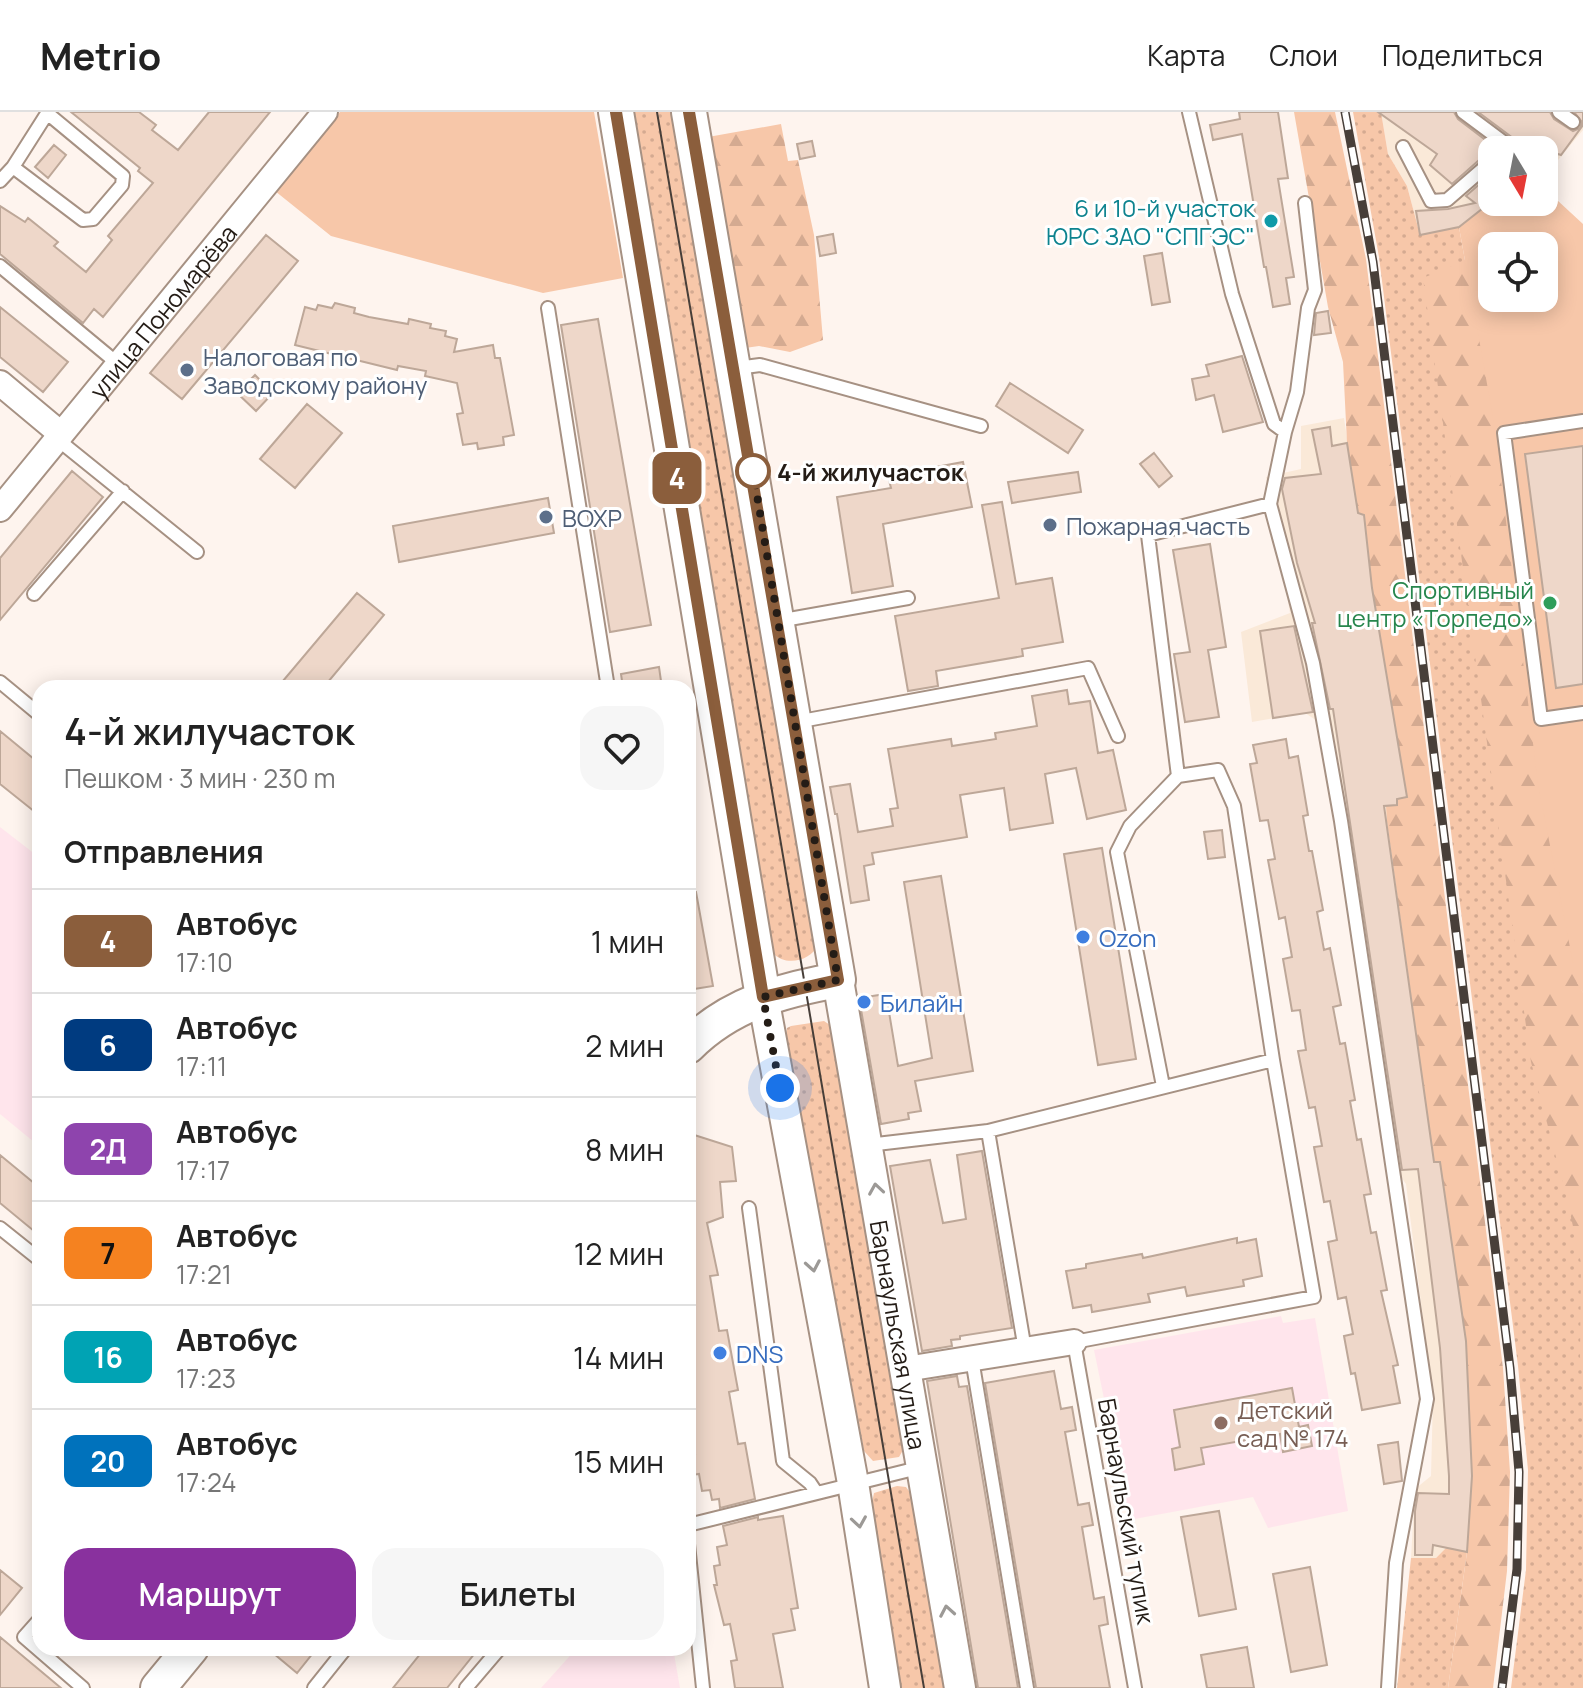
<!DOCTYPE html>
<html lang="ru">
<meta charset="utf-8">
<style>
body{margin:0;font-family:Manrope,sans-serif;background:#f6f6f6;color:#222;height:100vh;display:flex;flex-direction:column;font-size:30px;white-space:nowrap}
*{box-sizing:border-box;margin:0}
p{font-size:26px;color:#767676}
.icon{flex:none;width:44px;height:44px;fill:none;stroke:currentColor;stroke-width:2;stroke-linecap:round;stroke-linejoin:round}
.map{position:relative;flex:1;overflow:hidden}
.sheet{position:absolute;left:32px;top:568px;width:664px;height:976px;display:flex;flex-direction:column;background:#fff;border-radius:24px;box-shadow:0 4px 20px #0003}
.sheet>*{flex:none}
.badge{padding:0 16px;border-radius:12px;font-size:28px;line-height:52px}
.needle{width:52px;rotate:170deg}
.controls{position:absolute;left:1478px;top:24px;display:grid;gap:16px}
.controls a{display:grid;place-items:center;width:80px;height:80px;border-radius:16px;background:#fff;box-shadow:0 4px 20px #0003;font-size:40px}
.you{position:absolute;width:40px;height:40px;margin:-20px;border:6px solid #fff;border-radius:50%;background:#1a73e8;box-shadow:0 0 0 12px #1a73e833}
.map>.badge{position:absolute;translate:-50% -50%;box-shadow:0 0 0 4px #fff}
h2{padding:0 32px;font-size:30px;line-height:72px}
.round{display:grid;place-items:center;flex:none;width:84px;height:84px;border-radius:24px;background:#f6f6f6}
.summary{display:flex;align-items:center;justify-content:space-between;height:136px;padding:0 32px}
h1{font-size:38px;font-weight:600;line-height:60px}
.cta{display:flex;gap:16px;margin-top:auto;padding:16px 32px}
.cta a{flex:1;height:92px;border-radius:24px;background:#89319e;color:#fff;font-size:32px;font-weight:600;line-height:92px;text-align:center}
.cta a+a{background:#f6f6f6;color:#222}
ul{padding:0;list-style:none}
li{display:flex;align-items:center;gap:24px;height:104px;padding:0 32px;border-top:2px solid #e0e0e0}
li div{flex:1}
li b{display:block;font-size:30px}
li em{font-style:normal}
li .badge{min-width:88px;font-weight:700;text-align:center}
header{display:flex;align-items:center;gap:48px;box-sizing:border-box;height:112px;padding:0 40px;background:#fff;border-bottom:2px solid #e0e0e0}
header strong{font-size:38px}
nav{display:flex;gap:44px;margin-inline-start:auto;font-size:28px}
.map>svg:first-child{display:block}
.industrial{fill:#fae9d8}
.education{fill:#ffe5ec}
.grass{fill:url(#grass-dots)}
.forest{fill:url(#forest-firs)}
.park{fill:#f7c7a9;fill-rule:evenodd}
.building{fill:#eed7c9;stroke:#bda798;stroke-width:2}
.lines{fill:none;stroke-linecap:round;stroke-linejoin:round}
.service-casing{stroke:#a69183;stroke-width:16}
.minor-casing{stroke:#a69183;stroke-width:28}
.tertiary-casing{stroke:#a69183;stroke-width:34}
.secondary-casing{stroke:#a69183;stroke-width:38}
.service{stroke:#fff;stroke-width:12}
.minor{stroke:#fff;stroke-width:24}
.tertiary{stroke:#fff;stroke-width:30}
.secondary{stroke:#fff;stroke-width:34}
.tram{stroke:#483f39;stroke-width:2}
.rail-casing{stroke:#483f39;stroke-width:9}
.rail{stroke:#fff;stroke-width:6;stroke-dasharray:18;stroke-linecap:butt}
.oneway{stroke:#9c9996}
.line-casing{stroke:#fff;stroke-width:18}
.line{stroke:#8b5e3c;stroke-width:12}
.walk{stroke:#241c16;stroke-width:8;stroke-dasharray:0 14.4}
.culture-dot{fill:#0f9aa8;stroke:#fff;stroke-width:3}
.service-dot{fill:#5c6f8a;stroke:#fff;stroke-width:3}
.stop-dot{fill:#fff;stroke:#8b5e3c;stroke-width:4}
.leisure-dot{fill:#2e9e5b;stroke:#fff;stroke-width:3}
.shop-dot{fill:#3f7fe0;stroke:#fff;stroke-width:3}
.education-dot{fill:#8d6e63;stroke:#fff;stroke-width:3}
.labels{text-anchor:middle;dominant-baseline:central;stroke-width:6;stroke-linejoin:round;paint-order:stroke}
.culture-label{font-size:24px;fill:#0d838f;stroke:#fff;text-anchor:end}
.street-label{font-size:24px;fill:#241c16;stroke:#fff}
.service-label{font-size:24px;fill:#4e5e75;stroke:#fff;text-anchor:start}
.stop-label{font-size:24px;font-weight:bold;fill:#241c16;stroke:#fff;text-anchor:start}
.leisure-label{font-size:24px;fill:#27864d;stroke:#fff;text-anchor:end}
.shop-label{font-size:24px;fill:#366cbe;stroke:#fff;text-anchor:start}
.education-label{font-size:24px;fill:#785e54;stroke:#fff;text-anchor:start}
</style>
<header>
<strong>Metrio</strong>
<nav><a>Карта</a><a>Слои</a><a>Поделиться</a></nav>
</header>
<div class="map">
<svg width="1583" height="1576" viewBox="0 0 1583 1576">
<defs>
<pattern id="grass-dots" width="8" height="8" patternUnits="userSpaceOnUse" patternTransform="scale(2)"><rect width="8" height="8" fill="#f7c7a9"/><path d="M2 2h.1M6 6h.1" fill="none" stroke="#d4aa91" stroke-width="1.8" stroke-linecap="round"/></pattern>
<pattern id="forest-firs" width="22" height="20" patternUnits="userSpaceOnUse" patternTransform="scale(2)"><rect width="22" height="20" fill="#f7c7a9"/><path d="M5 1l3.5 6h-7zM16 11l3.5 6h-7z" fill="#d4aa91"/></pattern>
</defs>
<rect width="100%" height="100%" fill="#fef4ee"/>
<path class="industrial" d="M1381,0H1583V18L1544,65V38H1492V89L1459,115L1420,123L1407,74L1388,42Z
M1344,306L1358,400L1364,403L1372,476L1407,685L1387,710L1434,1050H1440L1466,1229L1472,1364L1467,1440L1447,1436L1436,1446H1411L1415,1377L1431,1364L1433,1286L1406,1072L1397,1059L1328,616L1305,601L1252,610L1241,520L1290,501L1266,365L1301,357V314Z"/>
<path class="education" d="M0,715L40,746V1035L0,1002Z
M1281,1204L1283,1211L1315,1206L1348,1399L1268,1416L1253,1385L1129,1408L1094,1238Z
M577,1536H673L680,1576H541Z"/>
<path class="grass" d="M631,0H679L818,833C811,849 785,855 773,841Z
M1353,0H1381L1388,42L1407,74L1420,123L1459,115L1494,311L1577,870L1583,881V1576H1511L1526,1458L1528,1358L1518,1254L1379,145Z
M824,909L833,915L906,1333L899,1345L873,1349L864,1339L786,922L787,916L791,914Z
M897,1374L906,1375L914,1386L944,1576H900L871,1395L874,1381Z
M1446,1436L1467,1440L1448,1576H1397L1411,1446H1436Z"/>
<path class="forest" d="M1294,0H1335L1366,147L1503,1256L1510,1360L1507,1459L1493,1576H1448L1467,1440L1472,1364L1466,1229L1440,1050H1434L1387,710L1386,694L1397,693V687L1407,684L1372,476L1364,403L1358,401L1347,331L1343,250L1328,195Z
M781,12L788,49L798,48L814,123L823,228L790,240L759,234L745,236L708,25Z
M1492,137L1480,186L1583,813L1577,870L1583,881V1272L1580,1245L1581,1151L1567,1087L1531,950L1423,166Z"/>
<path class="park" d="M340,0H594L623,166L543,181L331,124L275,79Z
M1544,76L1583,112V881L1577,871L1538,672L1494,311L1459,115L1492,89L1544,90ZM1492,134H1544V186H1492Z"/>
<path class="building" d="M71,0H139L156,13L152,18L178,38L209,0H270L103,205L94,197L83,211L0,142V94L25,110L28,106L58,130L54,134L86,160L112,128L108,124L153,71L138,59L140,56Z
M1239,0H1278L1288,66L1278,67L1294,165L1286,166L1290,192L1273,195L1266,155H1264L1242,22L1213,28L1210,13L1240,7Z
M1378,0H1454L1458,7L1492,33V40L1486,42L1452,72L1430,53L1437,42Z
M1478,0H1550L1554,7L1573,19L1580,16L1582,10L1574,0H1583V13L1561,43L1558,42L1544,64V38H1529Z
M812,29L815,44L800,47L797,32Z
M54,33L66,43L48,66L35,55Z
M1492,61V89L1459,115L1420,123L1416,99L1448,97L1475,91L1466,84Z
M833,122L836,141L820,144L817,125Z
M266,123L298,149L182,287L150,261Z
M1162,141L1170,190L1152,193L1144,144Z
M335,191L355,196L354,201L369,205L408,212L409,207L431,212L430,216L446,219L445,224L457,227L454,240L493,233L495,246H500L514,323L503,325L504,333L478,337L477,331L463,333L457,302L463,301L457,271L425,264L426,259L398,254L397,258L295,233L305,195L316,198L318,193L332,196Z
M0,195L68,250L43,280L0,245Z
M1328,199L1331,221L1314,223L1316,201Z
M598,207L651,513L610,520L561,213Z
M1242,244L1263,310L1223,320L1214,283L1196,288L1192,267L1209,264L1206,253Z
M255,263L273,281L256,299L237,281Z
M1010,271L1083,318L1068,341L996,294Z
M307,292L342,321L295,376L260,347Z
M1330,315L1332,334L1347,331L1358,401L1364,403L1372,476L1407,685L1397,687V693L1384,694L1434,1050H1440L1466,1229L1472,1364L1467,1440L1433,1433L1432,1443H1415V1399L1418,1381L1449,1382V1364L1440,1236L1418,1057L1402,1058L1333,597H1330L1312,511H1315L1297,451L1282,377L1285,366L1321,362L1312,318Z
M1583,334V572L1556,576L1525,342Z
M1154,341L1172,364L1159,375L1140,352Z
M963,350L972,395L883,412L893,474L852,481L837,385L891,376L888,364Z
M72,359L103,385L0,508V446Z
M1078,360L1081,380L1012,391L1008,370Z
M548,386L554,421L399,450L393,414Z
M1002,390L1016,472L1052,466L1063,530L1022,537L1023,544L936,559L938,574L908,579L895,504L999,486L982,393Z
M1210,432L1226,535L1208,538L1219,605L1185,610L1174,542L1190,540L1173,438Z
M357,481L384,503L323,576H277Z
M1294,514L1313,600L1273,606L1260,519Z
M659,555L662,576H623L621,562Z
M1067,578L1069,592L1090,589L1098,641L1113,638L1126,698L1087,707L1076,656L1045,662L1053,711L1010,718L1004,676L960,683L967,725L872,741L874,752L864,754L869,788L851,791L837,702H835L830,675L850,672L858,720L893,714L890,697L898,696L888,637L951,627L952,634L996,627L995,621L1037,614L1032,584Z
M0,619L40,652V704L0,672Z
M1286,627L1289,646L1298,644L1308,703L1303,704L1309,739H1312L1323,798L1317,800L1324,838L1330,836L1341,893L1333,895L1340,932L1345,931L1355,988L1350,989L1357,1028L1361,1027L1371,1082L1364,1083L1371,1121L1376,1120L1387,1178L1381,1179L1398,1253L1393,1254L1400,1291L1362,1298L1355,1261L1351,1262L1344,1224L1353,1222L1346,1185L1338,1187L1328,1130L1337,1128L1330,1089L1324,1090L1314,1035L1322,1034L1315,995L1309,996L1298,939L1306,938L1300,898L1292,899L1283,847L1292,845L1285,805L1279,807L1268,748L1275,747L1268,708L1260,709L1250,652L1257,651L1253,633Z
M1222,718L1225,745L1208,747L1204,720Z
M1102,736L1136,947L1098,953L1064,742Z
M941,764L973,959L915,969L921,999L908,1001L909,1007L881,1012L859,886L886,882L898,954L932,946L904,770Z
M696,780L713,874L688,878V781Z
M688,1021L732,1035L736,1069L720,1070L723,1105L707,1111L718,1163L710,1164L719,1219L727,1218L738,1278L729,1280L738,1332L745,1331L755,1387L720,1396L719,1387L712,1388L710,1378L702,1379L699,1362L692,1363L688,1343L695,1342L688,1299Z
M982,1039L1012,1216L960,1224V1227L951,1228L952,1234L922,1239L890,1054L930,1048L943,1111L966,1107L957,1043Z
M0,1043L40,1076V1124L0,1091Z
M1237,1126V1131L1256,1127L1262,1164L1243,1168L1244,1174L1187,1184L1185,1175L1148,1182L1150,1190L1092,1200L1091,1193L1073,1196L1066,1159L1086,1156V1152L1142,1142L1143,1146Z
M1054,1259L1061,1297L1072,1295L1076,1318L1065,1320L1078,1393L1089,1391L1093,1413L1082,1415L1094,1487L1104,1485L1108,1512L1099,1514L1110,1576H1036L985,1271Z
M957,1264L959,1275L967,1274L1018,1576H978L927,1269Z
M1292,1276L1299,1315L1308,1313L1312,1334L1283,1340L1280,1322L1201,1336L1204,1352L1175,1358L1172,1337L1180,1335L1174,1298Z
M1398,1330L1402,1369L1384,1372L1378,1333Z
M1219,1399L1236,1497L1199,1504L1181,1405Z
M783,1404L798,1496L791,1497L795,1518L773,1522L783,1576H735L731,1549L737,1548L730,1512L724,1513L714,1473H717L714,1454L720,1453L717,1435L727,1433L723,1414L758,1405V1408Z
M1310,1455L1327,1553L1291,1560L1273,1462Z
M0,1458L22,1476L0,1503Z
M0,1525L61,1576H0Z
M1247,1535L1254,1576H1207L1201,1543Z
M267,1536H317L297,1561Z
M425,1536H479L447,1576H393Z"/>
<g class="lines">
<defs>
<path id="service" d="M1189,0L1232,182L1274,312L1285,320
M1463,0L1514,38
M1559,0L1573,10
M1403,35L1431,89L1447,88L1492,49
M13,55L83,108L93,107L122,73L123,64L47,1
M0,69L13,55L48,0
M1305,91L1315,178L1308,196L1297,280L1285,320L1270,392L1313,551L1341,709L1427,1287L1396,1451L1388,1576
M0,154L117,251
M548,196L608,576
M737,256L760,253L981,314
M1583,309L1504,321L1541,607L1583,601
M57,327L197,440
M34,482L123,379
M778,509L908,486
M0,570L40,603
M796,610L1088,556L1118,624
M1163,974L1117,740L1130,714L1178,664
M868,1033L988,1019
M749,1096L783,1349L810,1371L816,1380
M0,1116L40,1148
M1025,1238L988,1019L1273,948
M972,1247L1027,1576
M688,1413L922,1355
M688,1432L703,1576
M40,1507L24,1525L83,1576
M314,1576L346,1536
M466,1576L500,1536
M1135,1576L1074,1230L1314,1185L1273,948L1234,694L1218,658L1178,664L1148,423L1270,392"/>
<g id="minor">
<path d="M0,271L61,322"/>
<path id="s1" d="M0,397L325,0"/>
<path d="M906,1257L1074,1230"/>
</g>
<g id="tertiary">
<path id="s2" d="M838,868L960,1576"/>
<path d="M763,885L853,1371L885,1576"/>
</g>
<path id="secondary" d="M616,0L763,885
M688,934C730,892 782,878 838,868L689,0
M158,1576L191,1536"/>
</defs>
<use href="#service" class="service-casing"/>
<use href="#minor" class="minor-casing"/>
<use href="#tertiary" class="tertiary-casing"/>
<use href="#secondary" class="secondary-casing"/>
<use href="#service" class="service"/>
<use href="#minor" class="minor"/>
<use href="#tertiary" class="tertiary"/>
<use href="#secondary" class="secondary"/>
<path class="tram" d="M657,0L924,1576"/>
<defs>
<path id="rail" d="M1345,0L1373,150L1510,1256L1519,1360L1517,1457L1502,1576"/>
</defs>
<use href="#rail" class="rail-casing"/>
<use href="#rail" class="rail"/>
</g>
<defs><path id="oneway-chevron" d="M-2-3.5L2.5 0L-2 3.5" fill="none" stroke-width="1.6" stroke-linecap="round" stroke-linejoin="round" transform="scale(2)"/></defs>
<g class="oneway">
<use href="#oneway-chevron" transform="translate(876 1077) rotate(-99)"/>
<use href="#oneway-chevron" transform="translate(813 1154) rotate(80)"/>
<use href="#oneway-chevron" transform="translate(859 1410) rotate(81)"/>
<use href="#oneway-chevron" transform="translate(947 1499) rotate(-100)"/>
</g>
<g class="lines">
<defs>
<path id="line" d="M616,0L763,885L838,868L689,0"/>
</defs>
<use href="#line" class="line-casing"/>
<use href="#line" class="line"/>
<path class="walk" d="M753,359L838,868L763,885L780,976"/>
</g>
<circle class="culture-dot" cx="1271" cy="109" r="8"/>
<g class="service-dot">
<circle cx="187" cy="258" r="8"/>
<circle cx="546" cy="405" r="8"/>
<circle cx="1050" cy="413" r="8"/>
</g>
<circle class="stop-dot" cx="753" cy="359" r="16"/>
<circle class="leisure-dot" cx="1550" cy="491" r="8"/>
<g class="shop-dot">
<circle cx="1083" cy="825" r="8"/>
<circle cx="864" cy="890" r="8"/>
<circle cx="720" cy="1241" r="8"/>
</g>
<circle class="education-dot" cx="1221" cy="1311" r="8"/>
<g class="labels">
<g class="culture-label">
<text x="1255" y="95">6 и 10-й участок<tspan x="1255" dy="28">ЮРС ЗАО "СПГЭС"</tspan></text>
</g>
<g class="street-label">
<text stroke="none"><textPath href="#s1" startOffset="256">улица Пономарёва</textPath></text>
<text stroke="none"><textPath href="#s2" startOffset="360">Барнаульская улица</textPath></text>
<text transform="translate(1127 1399) rotate(80)">Барнаульский тупик</text>
</g>
<g class="service-label">
<text x="203" y="244">Налоговая по<tspan x="203" dy="28">Заводскому району</tspan></text>
<text x="562" y="405">ВОХР</text>
<text x="1066" y="413">Пожарная часть</text>
</g>
<g class="stop-label">
<text x="777" y="359">4-й жилучасток</text>
</g>
<g class="leisure-label">
<text x="1534" y="477">Спортивный<tspan x="1534" dy="28">центр «Торпедо»</tspan></text>
</g>
<g class="shop-label">
<text x="1099" y="825">Ozon</text>
<text x="880" y="890">Билайн</text>
<text x="736" y="1241">DNS</text>
</g>
<g class="education-label">
<text x="1237" y="1297">Детский<tspan x="1237" dy="28">сад № 174</tspan></text>
</g>
</g>
</svg>
<div class="controls">
<a><svg class="needle" viewBox="-14 -14 28 28"><path d="M0-13l5 13h-10z" fill="#e53935"/><path d="M0 13l5-13h-10z" fill="#767676"/></svg></a>
<a><svg class="icon" aria-label="locate" viewBox="0 0 24 24"><circle cx="12" cy="12" r="6"/><path d="M12 2v4M12 18v4M2 12h4M18 12h4"/></svg></a>
</div>
<div class="you" style="left:780px;top:976px"></div>
<b class="badge" style="left:677px;top:366px;background:#8b5e3c;color:#fff">4</b>
<section class="sheet">
<div class="summary"><div><h1>4-й жилучасток</h1><p>Пешком · 3 мин · 230 m</p></div><a class="round"><svg class="icon" aria-label="heart" viewBox="0 0 24 24"><path d="M12 20l-8-8c-3-5 5-10 8-4 3-6 11-1 8 4z"/></svg></a></div>
<h2>Отправления</h2>
<ul>
<li><span class="badge" style="background:#8b5e3c;color:#fff">4</span><div><b>Автобус</b><p>17:10</p></div><em>1 мин</em></li>
<li><span class="badge" style="background:#003b80;color:#fff">6</span><div><b>Автобус</b><p>17:11</p></div><em>2 мин</em></li>
<li><span class="badge" style="background:#8e44ad;color:#fff">2Д</span><div><b>Автобус</b><p>17:17</p></div><em>8 мин</em></li>
<li><span class="badge" style="background:#f58220;color:#111">7</span><div><b>Автобус</b><p>17:21</p></div><em>12 мин</em></li>
<li><span class="badge" style="background:#00a3b4;color:#fff">16</span><div><b>Автобус</b><p>17:23</p></div><em>14 мин</em></li>
<li><span class="badge" style="background:#0072bc;color:#fff">20</span><div><b>Автобус</b><p>17:24</p></div><em>15 мин</em></li>
</ul>
<div class="cta"><a>Маршрут</a><a>Билеты</a></div>
</section>
</div>
